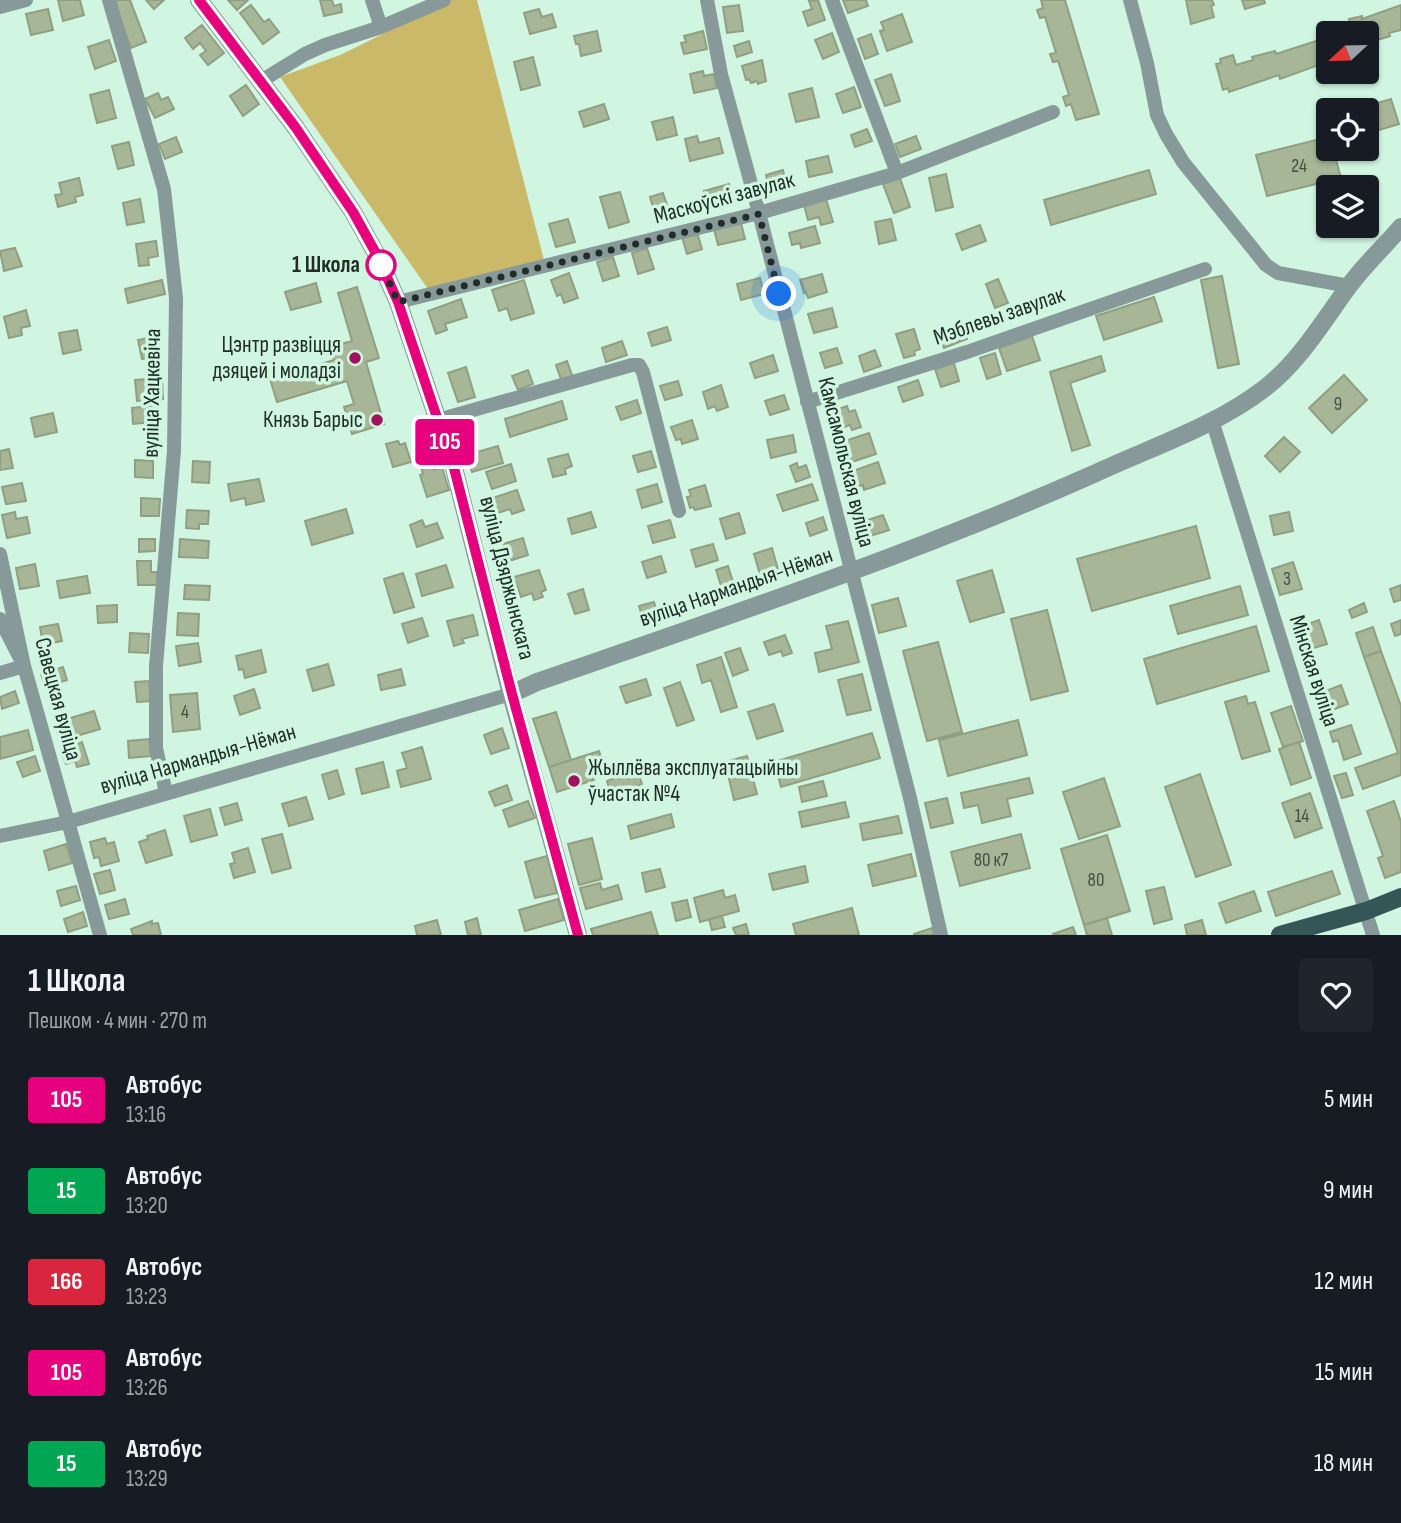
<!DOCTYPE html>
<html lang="ru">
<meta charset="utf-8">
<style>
body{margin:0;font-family:"Sofia Sans Condensed",sans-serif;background:#20242c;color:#f1f3f6;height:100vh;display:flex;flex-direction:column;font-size:26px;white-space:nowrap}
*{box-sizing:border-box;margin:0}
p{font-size:23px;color:#9ea1a6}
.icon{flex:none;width:38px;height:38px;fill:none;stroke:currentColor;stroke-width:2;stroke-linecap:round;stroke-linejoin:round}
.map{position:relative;height:935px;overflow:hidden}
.side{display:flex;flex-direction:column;background:#171b24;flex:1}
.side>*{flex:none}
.badge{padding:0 14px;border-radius:5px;font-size:24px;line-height:46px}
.needle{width:46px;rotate:248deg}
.controls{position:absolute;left:1316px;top:21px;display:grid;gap:14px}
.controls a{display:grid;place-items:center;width:63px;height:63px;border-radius:7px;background:#171b24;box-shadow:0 2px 5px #0004;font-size:35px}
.you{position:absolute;width:35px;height:35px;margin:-18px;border:5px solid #fff;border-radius:50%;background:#1a73e8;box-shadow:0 0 0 10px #1a73e833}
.map>.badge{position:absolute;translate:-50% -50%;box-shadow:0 0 0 4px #fff}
.round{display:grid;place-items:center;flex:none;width:74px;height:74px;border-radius:7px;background:#20242c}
.summary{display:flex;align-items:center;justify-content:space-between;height:119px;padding:0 28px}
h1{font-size:33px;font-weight:700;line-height:52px}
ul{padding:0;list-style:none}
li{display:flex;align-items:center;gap:21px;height:91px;padding:0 28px}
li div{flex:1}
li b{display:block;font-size:26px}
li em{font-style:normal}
li .badge{min-width:77px;font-weight:700;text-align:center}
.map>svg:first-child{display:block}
.forest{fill:#cbb96a}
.building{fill:#a6b697;stroke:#909f81;stroke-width:2}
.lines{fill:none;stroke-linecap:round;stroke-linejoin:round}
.minor{stroke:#879999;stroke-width:14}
.tertiary{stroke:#879999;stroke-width:18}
.primary{stroke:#345656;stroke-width:18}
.line-casing{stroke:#fff;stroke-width:16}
.line{stroke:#e6007e;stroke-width:10}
.walk{stroke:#202e27;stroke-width:7;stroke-dasharray:0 12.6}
.stop-dot{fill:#fff;stroke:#e6007e;stroke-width:3.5}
.poi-dot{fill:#9f125c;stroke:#d0f6e2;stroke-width:2.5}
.labels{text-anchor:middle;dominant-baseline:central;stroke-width:7;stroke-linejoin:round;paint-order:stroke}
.number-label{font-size:19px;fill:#425043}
.street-label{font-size:23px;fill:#202e27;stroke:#d0f6e2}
.stop-label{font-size:23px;font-weight:bold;fill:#202e27;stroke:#d0f6e2;text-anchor:end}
.poi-label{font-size:23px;fill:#202e27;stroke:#d0f6e2;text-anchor:end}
</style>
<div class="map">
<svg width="1401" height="935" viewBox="0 0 1401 935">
<rect width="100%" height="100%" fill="#d0f6e2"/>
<path class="forest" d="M452,0H477L544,260L428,289L280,77L340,55Z"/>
<path class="building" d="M58,0H80L84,15L63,21Z
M113,0H130L146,42L131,48Z
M146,0H164L154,9Z
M228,0H248L237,10Z
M320,0H332L334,6L341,4L342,12L324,16Z
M818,0L825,20L808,26L803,12L812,9L809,1Z
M843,0H866L868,6L848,13Z
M1041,0H1065L1099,114L1076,120L1071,104L1066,106L1063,97L1069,95L1058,61L1053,62L1050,54L1056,53L1045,17L1040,18L1037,10L1043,8Z
M1186,0H1212L1214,5L1211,6L1214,17L1191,24Z
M1242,0H1264L1265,3L1245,9Z
M251,5L264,22L269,19L279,32L263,44L240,13Z
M739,5L743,31L727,33L723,7Z
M1401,5V30L1389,33L1390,36L1368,43L1367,33H1345L1352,31L1349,19L1362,16V19Z
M48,9L53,30L31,35L26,14Z
M539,9L542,17L552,14L556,27L530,34L524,13Z
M902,14L912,42L887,51L880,31L884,30L881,22Z
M202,25L224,53L208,65L200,55L206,51L200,43L193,49L185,38Z
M597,31L601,51L581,56L579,44H576L574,36Z
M703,31L707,49L684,54L681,43L686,42L684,36Z
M832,33L839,52L823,59L815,40Z
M871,34L878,54L865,59L858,39Z
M109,40L116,61L95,69L88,47Z
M1319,40L1320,43L1328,41V66L1325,67L1324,63L1280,79L1279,75L1229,92L1228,88L1223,90L1216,64L1221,63L1220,59L1233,55L1236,65L1253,60L1252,57L1275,51L1276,54Z
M749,41L752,52L737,57L734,46Z
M533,57L540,85L521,90L514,62Z
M762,60L766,81L758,84L757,81L751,83L749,79L746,80L742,66Z
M703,71L704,76L714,74L717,88L694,93L690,74Z
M891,74L900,101L885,106L875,80Z
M246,85L259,104L243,116L230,96Z
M854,87L861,107L843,113L836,94Z
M812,88L819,117L796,122L789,94Z
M109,90L116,118L97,123L90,95Z
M158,93L161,100L168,97L174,109L155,118L145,99Z
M1391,99L1399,124L1369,133L1367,110L1357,109Z
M604,104L609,119L584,127L579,112Z
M673,117L677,135L657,140L652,122Z
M867,129L872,141L855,147L851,135Z
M697,136L699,143L719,138L723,153L690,161L685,139Z
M916,136L921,149L900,157L895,144Z
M176,137L182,152L165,159L159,144Z
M1328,137V149H1333L1341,178L1267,196L1256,155Z
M129,142L134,165L118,169L112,146Z
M828,156L832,172L809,177L806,161Z
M783,170L787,187L770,191L766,175Z
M1149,170L1156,194L1051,225L1044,200Z
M946,174L953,207L936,211L929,178Z
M79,178L83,195L75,197L76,202L58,207L55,195L62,194L59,183Z
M900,178L910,207L894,213L883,184Z
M729,184L733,198L707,205L704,191Z
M620,192L629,222L609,228L600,197Z
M663,193L670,214L656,218L650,197Z
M140,199L144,222L127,225L123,203Z
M826,199L833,222L821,225L819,217L808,220L804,205Z
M568,219L575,242L556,247L549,224Z
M891,219L896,240L879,244L875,222Z
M741,223L745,239L718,245L714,229Z
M980,225L986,241L962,250L956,234Z
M815,226L820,243L801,248L800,243L792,245L789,233Z
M697,232L702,249L687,254L682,237Z
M156,241L158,256L148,258L149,265L139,266L136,244Z
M15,248L22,266L4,271L0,251Z
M647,248L654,269L638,274L632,253Z
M613,257L619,276L603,281L597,262Z
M569,273L578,298L564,303L561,294L557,296L551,280Z
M822,274L827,292L808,298L806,292L804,293L800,280Z
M1222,276L1239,364L1218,368L1201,280Z
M760,278L764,294L741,300L737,284Z
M998,279L1008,303L995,308L986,284Z
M162,280L165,294L128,303L125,289Z
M524,280L534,313L511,320L507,308L499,311L492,290Z
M316,283L321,302L291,310L285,292Z
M357,287L379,358L366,362L384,424L352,434L344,407L354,404L347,381L277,402L270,379L334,360L330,347L352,341L338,293Z
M1154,297L1162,321L1104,340L1096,316Z
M461,299L467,317L445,324L447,330L436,334L428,311Z
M832,308L837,327L814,333L808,314Z
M26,310L30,326L21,328L22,335L9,338L4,317Z
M962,326L967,339L944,348L939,335Z
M667,327L671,340L652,346L648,333Z
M914,329L920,349L914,351L915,355L904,358L896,334Z
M77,330L81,350L63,354L59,333Z
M1032,336L1040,360L1007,371L999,348Z
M154,337L158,356L142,359L138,340Z
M622,341L627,355L606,362L602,348Z
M837,348L842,363L825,368L820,353Z
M875,350L881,366L864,372L859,356Z
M995,353L1001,374L987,379L980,358Z
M773,355L778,371L755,378L750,363Z
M1101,356L1105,371L1070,383L1090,445L1072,451L1050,372Z
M567,361L573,378L562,382L556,365Z
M954,363L959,381L941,387L935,369Z
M466,367L475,397L458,402L448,373Z
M528,370L533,384L518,390L512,376Z
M1344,375L1367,400L1332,433L1309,408Z
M162,378L163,399L137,401L135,380Z
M918,380L923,395L903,402L898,387Z
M678,381L682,395L665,400L660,386Z
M721,385L728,407L717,411L715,406L708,409L703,392Z
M784,395L789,409L770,415L765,401Z
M637,400L641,413L621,420L616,407Z
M562,401L567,419L510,437L505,419Z
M152,406L153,422L133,424L132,408Z
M847,406L849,412L855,410L861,427L852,430L850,425L842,428L835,410Z
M53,413L57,432L35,437L31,418Z
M692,420L698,439L682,444L681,439L676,440L671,427Z
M869,433L876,454L852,462L845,441Z
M793,435L796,452L771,458L767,440Z
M1284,437L1300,452L1280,472L1265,456Z
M398,441L400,445L405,443L411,462L393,467L386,444Z
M498,446L503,463L472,472L467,455Z
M9,449L13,468L0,470V451Z
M651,451L656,467L638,472L633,456Z
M568,454L572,466L565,469L566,474L553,477L548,459Z
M135,460L153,461V478L135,477Z
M193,461L210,462L209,483L192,482Z
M878,462L885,483L864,490L863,485L855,487L850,472Z
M432,463L434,470L442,467L449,490L427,497L420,475L423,474L421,466Z
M797,463L798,468L806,465L810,477L796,482L790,466Z
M511,464L516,481L492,489L486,472Z
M259,479L264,501L246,505L245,498L231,501L228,484Z
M22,483L26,501L6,504L2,487Z
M657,484L662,502L642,508L637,490Z
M812,484L818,500L783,511L777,495Z
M705,485L711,506L695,510L693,507L690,508L687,497L691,496L689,490Z
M517,490L524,510L512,514L510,509L495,514L489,499Z
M141,498L160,499L159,516H141Z
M346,509L353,533L312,545L305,521Z
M187,510L209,511L208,524H199V529L186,528Z
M15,512L16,519L27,517L30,533L7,538L2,515Z
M591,512L596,527L572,534L568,519Z
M1289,512L1293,531L1274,535L1270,516Z
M739,513L745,533L726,539L720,519Z
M883,515L889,530L867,537L862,522Z
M823,517L827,530L810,536L806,523Z
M422,520L425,527L437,523L443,538L417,547L410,525Z
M670,520L675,537L653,543L648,526Z
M1196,526L1210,578L1092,611L1077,559Z
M523,538L528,555L509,561L503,544Z
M139,539H155V551L139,552Z
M180,539L209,541L208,558L179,557Z
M713,544L718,560L696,567L691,550Z
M772,548L779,573L761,578L754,554Z
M661,556L666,572L647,578L642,562Z
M137,561H151V572H157L158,585H138Z
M1293,562L1302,589L1280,595L1272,569Z
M35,564L39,586L20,589L16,568Z
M446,565L453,587L422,596L416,574Z
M728,566L733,582L721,586L716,570Z
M539,570L546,590L541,592L543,597L534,600L532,593L521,597L514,577Z
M992,570L1004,612L970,622L957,581Z
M403,573L414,607L394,613L384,579Z
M87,576L90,593L60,598L57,581Z
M185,585L210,586L209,600L184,599Z
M1401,585V600L1394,602L1390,589Z
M1240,586L1248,615L1178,634L1170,606Z
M583,589L589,610L575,614L568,594Z
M898,598L906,626L879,633L872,605Z
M654,602L658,615L643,619L639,606Z
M1364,603L1367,612L1352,618L1349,610Z
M117,605V622L98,623L97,606Z
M1047,610L1068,691L1031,700L1011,619Z
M178,613L199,614L198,636L177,635Z
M473,615L478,635L462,639L464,643L454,646L447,621Z
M422,618L428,636L408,643L402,624Z
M1319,620L1327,644L1310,649L1302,626Z
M1401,620V634L1395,636L1391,624Z
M848,621L859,662L819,672L815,653L832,649L826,626Z
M58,624L62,641L43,645L40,627Z
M1256,626L1269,671L1157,704L1144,659Z
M1373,627L1381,651L1364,657L1356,633Z
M130,633L149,634L148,653L129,652Z
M785,635L792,653L783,656L781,651L769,655L764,642Z
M938,642L962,732L927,741L903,651Z
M198,643L201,662L179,666L176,646Z
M740,648L748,670L733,676L725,653Z
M261,650L266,672L245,678L243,669L239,670L236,656Z
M1381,651L1401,706V775L1363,789L1355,768L1398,753L1364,657Z
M721,657L737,707L721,712L711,680L702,683L697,665Z
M328,664L334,685L313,691L307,670Z
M63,667L67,680L45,687L41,674Z
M401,669L405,685L381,690L378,675Z
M862,674L871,710L847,715L838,680Z
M646,679L651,695L626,703L620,687Z
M149,681L151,701L137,702L135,682Z
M680,682L694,720L677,726L664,688Z
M1341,685L1348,704L1330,711L1323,692Z
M254,689L260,708L240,715L234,696Z
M15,691L19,703L2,709L0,697Z
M197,693L200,729L173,732L170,695Z
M1246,696L1248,704L1255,702L1270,751L1242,759L1225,702Z
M774,704L783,731L757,739L748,712Z
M1291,706L1303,741L1283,747L1271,713Z
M94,711L100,729L70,738L64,720Z
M556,712L571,760L549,767L533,719Z
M1018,720L1027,755L948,776L939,740Z
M1351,725L1361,754L1344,760L1338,740L1333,742L1330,732Z
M502,728L509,748L491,754L484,735Z
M28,730L33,750L0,759V737Z
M872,733L880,758L781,787L774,762Z
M149,739L151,756L129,758L128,741Z
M82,742L89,764L77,767L75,761L66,764L61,751Z
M1299,742L1311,778L1291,785L1279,749Z
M422,747L431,779L401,787L397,771L407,768L402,753Z
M599,751L605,769L591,774L594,780L557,792L549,767Z
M35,756L40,771L23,777L17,762Z
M747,756L757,794L734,800L725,762Z
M383,762L389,787L362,794L356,769Z
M637,769L642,784L612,796L607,781Z
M337,770L344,794L329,799L322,775Z
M1346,773L1353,795L1342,798L1334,776Z
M1200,774L1231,865L1196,877L1165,787Z
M1029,778L1033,793L1007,799L1011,816L982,823L978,805L964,808L961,793Z
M1104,778L1120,826L1079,839L1063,792Z
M823,781L827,796L802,802L799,787Z
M507,785L512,800L495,806L489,792Z
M1310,793L1322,828L1295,838L1282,803Z
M306,797L313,819L289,826L282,804Z
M947,798L953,823L931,828L925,803Z
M528,801L535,818L509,827L503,810Z
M1394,801L1401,822V872L1385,878L1378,858L1383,856L1367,811Z
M845,802L849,817L802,827L799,812Z
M237,803L242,820L225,825L220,808Z
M210,809L217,835L191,842L184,816Z
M671,814L674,827L631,839L628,826Z
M898,816L902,833L863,840L860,824Z
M165,830L172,855L146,863L139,842L148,839L147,836Z
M282,834L291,868L272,873L262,839Z
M1021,834L1030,868L960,886L951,852Z
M1107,835L1130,911L1084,925L1061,849Z
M105,838L107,844L114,842L119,861L101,866L99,857L94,858L90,842Z
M592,838L602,879L579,885L568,844Z
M66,844L72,863L49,870L44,851Z
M248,848L255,872L234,878L230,864L235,863L232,853Z
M911,854L916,876L873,886L868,865Z
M547,856L557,893L535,898L525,862Z
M805,866L808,882L773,890L769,874Z
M660,869L665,887L646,892L642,873Z
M110,870L115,890L100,894L94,874Z
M1332,871L1340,894L1276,916L1268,892Z
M600,883L602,890L618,885L622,899L586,909L580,888Z
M76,886L80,900L61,906L57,891Z
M1164,887L1172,919L1154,924L1146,891Z
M723,890L725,898L735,895L739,911L700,922L694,898Z
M1254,891L1261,911L1226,923L1219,903Z
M125,899L129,914L109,919L105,905Z
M558,899L564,920L525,931L519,910Z
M687,900L691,917L676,921L672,903Z
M852,908L859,935H796L793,924Z
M83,912L87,926L68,932L64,919Z
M651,912L658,935H593L591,929Z
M722,916L725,927L712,930L709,919Z
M477,918L481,935H468L465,922Z
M1107,918L1112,935H1087L1084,925Z
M437,920L441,935H417L415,926Z
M1202,920L1206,935H1187L1185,925Z
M152,921V924L158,923L161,935H133L131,929Z
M746,924L749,935H736L733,928Z
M1073,927L1076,935H1054L1053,934Z
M932,928L934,935H914V934Z"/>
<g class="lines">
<path class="minor" d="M109,0L164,189L176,298L174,451L156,666V748L166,793
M372,0L381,27
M707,0L721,74L759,213L910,798L941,935
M832,0L897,173
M1130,0L1147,63L1157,115L1166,134L1183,162L1266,265L1278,273L1349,286
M0,7L26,0
M261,81L305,54L325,45L381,27L444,0
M398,302L759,213L897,173L1053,112
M807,402L967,352L1205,269
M438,420L632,365H639L643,372L679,511
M1212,420L1373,935
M0,554L24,666L100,935
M0,619L24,666L0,673
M0,836L68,822L511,694"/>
<path class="tertiary" d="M199,0L296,128L353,212L378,257L398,302L454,468L511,694L578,935
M511,694L537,682C725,617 914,554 1096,473C1152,447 1216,426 1265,388C1300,361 1323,321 1349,286C1364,265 1384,247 1401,227"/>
<path class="primary" d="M1280,935L1366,911L1401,897"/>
</g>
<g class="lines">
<defs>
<path id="line" d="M199,0L296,128L353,212L378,257L398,302L454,468L512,694L578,935"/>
</defs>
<use href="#line" class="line-casing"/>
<use href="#line" class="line"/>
<path class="walk" d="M381,265L378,257L398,302L759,214L779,294"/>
</g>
<circle class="stop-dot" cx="381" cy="265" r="14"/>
<g class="poi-dot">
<circle cx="355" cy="358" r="7"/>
<circle cx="377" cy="420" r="7"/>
<circle cx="574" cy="781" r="7"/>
</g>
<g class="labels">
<g class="number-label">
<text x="1299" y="166">24</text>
<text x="1338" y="404">9</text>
<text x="1287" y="579">3</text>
<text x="185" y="712">4</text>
<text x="1302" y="816">14</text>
<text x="991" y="860">80 к7</text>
<text x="1096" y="880">80</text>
</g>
<g class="street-label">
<text transform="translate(724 198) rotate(-15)">Маскоўскі завулак</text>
<text transform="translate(999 316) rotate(-19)">Мэблевы завулак</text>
<text transform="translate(152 393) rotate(-89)">вуліца Хацкевіча</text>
<text transform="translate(846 462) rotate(76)">Камсамольская вуліца</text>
<text transform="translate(507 578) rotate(76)">вуліца Дзяржынскага</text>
<text transform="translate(736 587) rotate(-19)">вуліца Нармандыя-Нёман</text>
<text transform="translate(1314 671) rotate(72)">Мінская вуліца</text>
<text transform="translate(58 699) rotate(75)">Савецкая вуліца</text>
<text transform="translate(198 759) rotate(-16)">вуліца Нармандыя-Нёман</text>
</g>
<g class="stop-label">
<text x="360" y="265">1 Школа</text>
</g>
<g class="poi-label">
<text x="341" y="345">Цэнтр развіцця<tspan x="341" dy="26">дзяцей і моладзі</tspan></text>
<text x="363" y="420">Князь Барыс</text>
<text x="588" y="768" text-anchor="start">Жыллёва эксплуатацыйны<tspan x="588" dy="26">ўчастак №4</tspan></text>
</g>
</g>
</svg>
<div class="controls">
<a><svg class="needle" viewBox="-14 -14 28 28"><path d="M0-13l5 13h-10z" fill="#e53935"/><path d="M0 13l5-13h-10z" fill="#9ea1a6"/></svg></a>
<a><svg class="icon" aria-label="locate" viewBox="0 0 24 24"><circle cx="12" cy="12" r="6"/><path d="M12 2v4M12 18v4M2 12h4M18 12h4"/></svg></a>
<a><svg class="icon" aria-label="layers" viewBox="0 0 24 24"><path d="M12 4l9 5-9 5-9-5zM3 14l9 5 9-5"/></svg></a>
</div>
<div class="you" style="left:779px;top:294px"></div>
<b class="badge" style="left:445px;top:442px;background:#e6007e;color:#fff">105</b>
</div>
<section class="side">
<div class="summary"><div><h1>1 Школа</h1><p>Пешком · 4 мин · 270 m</p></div><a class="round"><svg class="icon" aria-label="heart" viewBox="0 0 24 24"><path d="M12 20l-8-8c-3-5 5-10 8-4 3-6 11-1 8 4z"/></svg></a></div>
<ul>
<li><span class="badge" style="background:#e6007e;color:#fff">105</span><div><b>Автобус</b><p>13:16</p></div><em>5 мин</em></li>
<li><span class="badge" style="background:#00a651;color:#fff">15</span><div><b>Автобус</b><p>13:20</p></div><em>9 мин</em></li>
<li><span class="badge" style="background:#d7263d;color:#fff">166</span><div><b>Автобус</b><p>13:23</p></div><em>12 мин</em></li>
<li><span class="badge" style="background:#e6007e;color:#fff">105</span><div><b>Автобус</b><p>13:26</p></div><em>15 мин</em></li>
<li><span class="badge" style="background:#00a651;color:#fff">15</span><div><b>Автобус</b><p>13:29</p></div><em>18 мин</em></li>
</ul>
</section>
